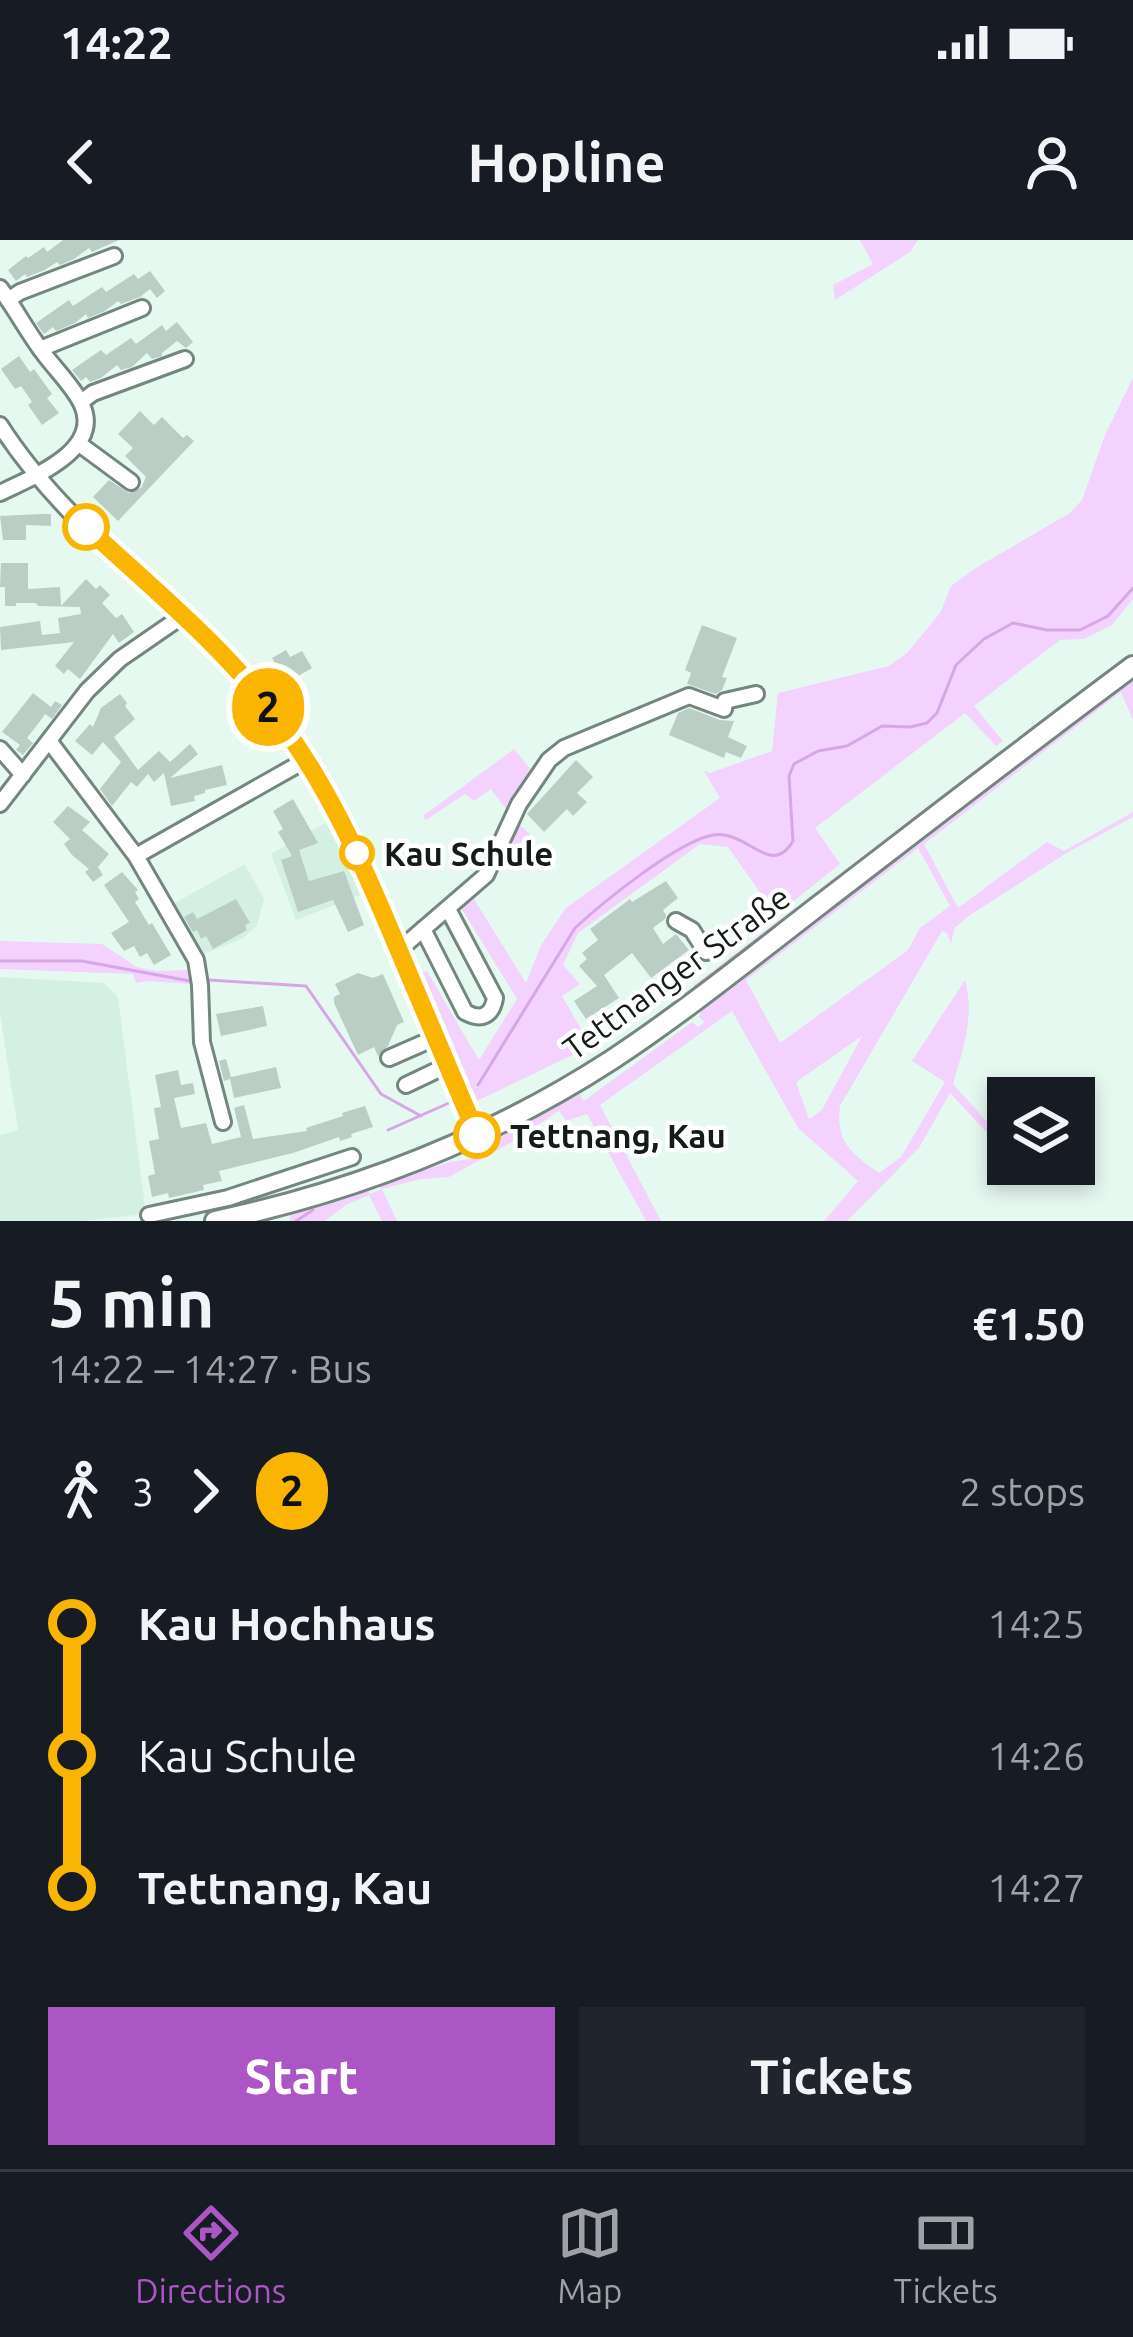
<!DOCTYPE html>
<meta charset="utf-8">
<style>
body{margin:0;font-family:Ubuntu,sans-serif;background:#20242c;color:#f1f3f6;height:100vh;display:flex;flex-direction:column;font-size:45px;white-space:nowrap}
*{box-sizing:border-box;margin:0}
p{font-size:39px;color:#9ea1a6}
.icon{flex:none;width:66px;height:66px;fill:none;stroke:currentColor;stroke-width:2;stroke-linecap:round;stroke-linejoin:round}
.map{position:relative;height:981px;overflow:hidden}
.sheet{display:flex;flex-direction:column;background:#171b24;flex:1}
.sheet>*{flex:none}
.badge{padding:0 24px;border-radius:39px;font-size:42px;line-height:78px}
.controls{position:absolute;left:987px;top:837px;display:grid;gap:24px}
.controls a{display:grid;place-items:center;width:108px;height:108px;border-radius:0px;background:#171b24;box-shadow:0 6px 18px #0003;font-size:60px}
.map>.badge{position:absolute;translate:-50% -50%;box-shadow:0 0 0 6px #fff}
.legs{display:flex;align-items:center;gap:18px;height:132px;padding:0 48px;font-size:39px}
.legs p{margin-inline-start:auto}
.summary{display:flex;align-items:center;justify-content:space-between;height:204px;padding:0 48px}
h1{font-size:66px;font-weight:600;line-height:90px}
.primary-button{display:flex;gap:24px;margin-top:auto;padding:24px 48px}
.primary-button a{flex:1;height:138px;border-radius:0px;background:#ab56c4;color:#fff;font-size:48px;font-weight:600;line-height:138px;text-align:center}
.primary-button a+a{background:#20242c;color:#f1f3f6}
ul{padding:0 48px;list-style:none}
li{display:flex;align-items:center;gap:42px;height:132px;font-size:45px}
li i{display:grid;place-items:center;width:18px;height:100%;margin:0 15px;background:currentColor}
li i::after{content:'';width:30px;height:30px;margin:-15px;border:9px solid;border-radius:50%;background:#171b24}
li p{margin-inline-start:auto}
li:first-child i{background:linear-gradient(#0000 50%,currentColor 0)}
li:last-child i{background:linear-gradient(currentColor 50%,#0000 0)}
.status{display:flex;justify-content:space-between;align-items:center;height:84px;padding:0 60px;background:#171b24;direction:ltr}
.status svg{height:33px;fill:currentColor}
header{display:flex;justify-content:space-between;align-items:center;height:156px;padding:0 48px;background:#171b24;font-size:54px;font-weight:600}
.tabs{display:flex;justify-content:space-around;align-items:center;height:168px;border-top:3px solid #363941;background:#171b24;font-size:33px;color:#9ea1a6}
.tabs a{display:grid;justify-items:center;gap:6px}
.tabs .current{color:#ab56c4}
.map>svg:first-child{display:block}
.built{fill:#d4f0e4}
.green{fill:#f3d2fd;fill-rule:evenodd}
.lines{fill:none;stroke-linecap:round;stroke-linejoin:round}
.stream{stroke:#d7a7e5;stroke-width:3}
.building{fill:#bbcec6}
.minor-casing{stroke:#74867e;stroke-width:20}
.major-casing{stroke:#74867e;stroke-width:24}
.minor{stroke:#fff;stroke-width:14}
.major{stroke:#fff;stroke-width:18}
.line-1-casing{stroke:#fff;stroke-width:27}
.line-1{stroke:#fab500;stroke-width:18}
.stop-1-dot{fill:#fff;stroke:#fab500;stroke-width:6}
.labels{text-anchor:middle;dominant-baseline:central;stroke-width:9;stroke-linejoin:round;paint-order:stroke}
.stop-label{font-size:33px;font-weight:bold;fill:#141b18;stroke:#fff;text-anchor:start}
.street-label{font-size:33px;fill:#141b18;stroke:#fff}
</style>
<div class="status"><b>14:22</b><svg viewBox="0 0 49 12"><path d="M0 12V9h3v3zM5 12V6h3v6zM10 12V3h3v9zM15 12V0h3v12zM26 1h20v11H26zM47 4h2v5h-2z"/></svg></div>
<header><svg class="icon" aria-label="back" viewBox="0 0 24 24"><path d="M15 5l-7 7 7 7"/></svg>Hopline<svg class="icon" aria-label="person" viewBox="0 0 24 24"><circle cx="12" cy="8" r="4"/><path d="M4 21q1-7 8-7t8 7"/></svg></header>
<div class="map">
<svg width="1133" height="981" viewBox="0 0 1133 981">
<rect width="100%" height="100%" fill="#e6f9f1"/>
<path class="built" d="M336,577L370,651L296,680L271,614Z
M245,624L264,659L257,686L243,698L199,716L171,665Z
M0,737L104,743L118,757L146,974L82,981H0V895L18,890L0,774Z"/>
<path class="green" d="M860,0H918L910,12L835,60L833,45L873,24Z
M1133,138V359L1112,385L1084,399L1060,400L974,466L1003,501L996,506L965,473L815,588L840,624L776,675L728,607L700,604L578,693L563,725L580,744L562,756L591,806L475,862L417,734L427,731L479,820L517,759L460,666L517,583L530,594L504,618L474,659L526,743L541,705L566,668L720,558L704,531L710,533L772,511L778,453L889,426L907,413L940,373L951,346L976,328L1070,273L1082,260L1105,195Z
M1133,434V480L1121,452L924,604L958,668L1047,602L1064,611L1133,572V577L1065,614L967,677L954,689L951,704L947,693L942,691L840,866C835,902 853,915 879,933L901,917L945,842L912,821L965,740C975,776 963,810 953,844L1008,905V915L950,853L919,908L847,981H824L858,941L798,888L732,771L600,865L661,981H646L587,874L566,881L559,871L512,902L449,937L421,939L382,949L397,981H382L369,955L346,965L325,981H290V971L367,949L370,954L381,949L379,944L450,922L470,919L494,904L508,888L576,850L584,861L692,782L698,787L705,782L699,777L703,766ZM918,608L950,666L920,688L908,710L780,803L746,740ZM862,796L822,870L809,879L796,842Z
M514,509L538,538L512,577L491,549L474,561L465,554L426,580L423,576Z
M1001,510L1005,514L698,749L693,746Z
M0,701L102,704L137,727L156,731L188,730L190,744L149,741L136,743L133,734L0,729Z"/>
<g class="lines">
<path class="stream" d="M0,721H82L190,741
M209,740L306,746L381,854L421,876
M478,845L575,688C602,663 678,601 713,595C747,589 771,639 793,601L789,536L794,524L818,511L847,506L882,486L910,487L927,483L937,473L956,425L984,399L1013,383L1047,390H1080L1108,376L1133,348
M388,890L449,863
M296,981L313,970"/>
</g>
<path class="building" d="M63,0H119L92,12L89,8L74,19L60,25L57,22L45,30L27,37L25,34L16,41L8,30L26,16L28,18L44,7L47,12Z
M150,31L165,51L157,58L150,49L140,57L121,64L118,61L105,71L88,78L86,74L75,83L56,91L53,87L44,94L36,83L69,60L73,66L102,47L106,52L134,34L138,39Z
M177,82L193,102L186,108L177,101L162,113V116L152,119L147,113L132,127L121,130L117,125L101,138L90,142L86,137L81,141L72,130L101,110L106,115L131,98L136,104L162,85L166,91Z
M19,116L30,132L34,129L52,154L47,158L59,173L42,185L28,165L32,162L21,146L15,149L1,129Z
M140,171L154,185L162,177L183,198L187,195L194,201L118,281L93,257L109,240L129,253L141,248L146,237L125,216L133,208L118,194Z
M41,274H51V286L26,285V300H3L0,276Z
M1,323H28V349L60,347L61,366L86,339L96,349L100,345L110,355L102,363L116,378L122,374L134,392L119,403L113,394L80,439L68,429L64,434L55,426L74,402L1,410L0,387L40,381L42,395L60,393L58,378L81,374L80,367L38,366L36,363H16V366H5V347H0Z
M702,385L737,398L722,437L727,438L722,450L716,454L687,444L691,433L685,430Z
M286,410L290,417L302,411L312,428L286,443L272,418Z
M33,453L51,467L55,461L62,465L52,479L45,474L41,480L27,498L33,503L23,515L16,510L20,505L2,492Z
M120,454L127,463L125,466L135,479L114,497L138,530L159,511L170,522L190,504L198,514L170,538L222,525L227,545L205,550V553L194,556L195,561L171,566L164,533L154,542L148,534L137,547L131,542L112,566L100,549L121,522L103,502L92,515L75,501L90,484L93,487L101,468Z
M689,468L720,480L734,481L728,497L747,506L741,518L726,512L724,518L669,495L678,473Z
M576,520L593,537L577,553L587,562L573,576L567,569L544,592L527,574Z
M293,559L318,603L299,610L309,641L344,631L364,685L348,692L333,660L298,672L281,620L292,616L278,592L283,589L273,571Z
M68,566L90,582L82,590L109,614L98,627L103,635L93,642L85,632L89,629L72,615L64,604L70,599L53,582Z
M122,632L138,650L135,652L139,659L135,662L149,685L152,683L171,715L154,725L147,713L140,717L134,706L124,711L111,693L129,682L104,645Z
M666,641L678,658L663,670L666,675L665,679L653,688L663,704L676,694L689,710L651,738L632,713L604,735L619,758L586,779L574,761L597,746L579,726L587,719L582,713L598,700L590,689L630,659L632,662Z
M236,659L250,683L245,685L247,690L213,709L206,696L201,699L197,690L193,692L184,677L193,672L197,679Z
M358,733L373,738L383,734L404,782L397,785L388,806L378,816L374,807L358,815L334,763V757L340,754L335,744Z
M263,766L267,786L221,796L216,774Z
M226,819L231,837L276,827L281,848L234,858L230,839L224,841L219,821Z
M178,830L181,845L193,843L195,854L174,858L181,888L206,883L212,904L241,897L234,868L244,865L253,899L307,891L306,888L343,876L342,873L365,866L373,887L351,894L352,897L340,901L339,897L293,913L219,931L222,941L203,945L204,950L169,958L168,953L152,957L148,936L155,934L149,901L159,899L154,868L161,867L155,835Z"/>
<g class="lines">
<defs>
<path id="minor" d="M0,48C17,71 30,97 48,119C59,133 75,149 82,165C103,211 30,238 0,253
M8,60L20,52L114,16
M40,109L142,68
M81,162L93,153L185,119
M0,185C72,298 193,371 276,476C325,539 357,611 388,684C418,754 447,824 477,894
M78,203L131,242
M50,502L136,616L196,720L200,745L202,802L223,882
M0,509L23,535
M0,564L87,451L120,419L181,377
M136,616L306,520
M676,681L692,690L706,712
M423,689L465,772C481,781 492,776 495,758L448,669
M399,710L486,635L519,564L549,520L564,508L689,456L724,469L725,461L756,454
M389,818L437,797
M406,845L448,825
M149,975L228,958L352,917"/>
<path id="major" d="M215,981C356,951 489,899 610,821C683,773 752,717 822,663C925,584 1028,504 1133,426"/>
</defs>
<use href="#minor" class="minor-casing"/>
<use href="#major" class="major-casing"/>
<use href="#minor" class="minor"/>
<use href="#major" class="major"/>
</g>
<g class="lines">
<defs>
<path id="line-1" d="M86,287C152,348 226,408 280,482C328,547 360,618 391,692C420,759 448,827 477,895"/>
</defs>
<use href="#line-1" class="line-1-casing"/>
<use href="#line-1" class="line-1"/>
</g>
<g class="stop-1-dot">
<circle cx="86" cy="287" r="21"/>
<circle cx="357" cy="613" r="15"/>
<circle cx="477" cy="895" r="21"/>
</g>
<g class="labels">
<g class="stop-label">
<text x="384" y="613">Kau Schule</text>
<text x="510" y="895">Tettnang, Kau</text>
</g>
<g class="street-label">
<text transform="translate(676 732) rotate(-36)">Tettnanger Straße</text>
</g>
</g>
</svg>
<div class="controls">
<a><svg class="icon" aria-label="layers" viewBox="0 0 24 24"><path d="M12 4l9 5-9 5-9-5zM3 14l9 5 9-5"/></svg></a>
</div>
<b class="badge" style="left:268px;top:467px;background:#fab500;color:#111">2</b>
</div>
<section class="sheet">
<div class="summary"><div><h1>5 min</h1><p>14:22 – 14:27 · Bus</p></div><b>€1.50</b></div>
<div class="legs"><svg class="icon" aria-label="walk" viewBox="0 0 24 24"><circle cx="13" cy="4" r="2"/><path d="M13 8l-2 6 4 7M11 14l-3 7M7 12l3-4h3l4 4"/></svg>3<svg class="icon" aria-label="forward" viewBox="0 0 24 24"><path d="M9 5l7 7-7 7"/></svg><b class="badge" style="background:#fab500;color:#111">2</b><p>2 stops</p></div>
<ul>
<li><i style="color:#fab500"></i><b>Kau Hochhaus</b><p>14:25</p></li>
<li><i style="color:#fab500"></i><span>Kau Schule</span><p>14:26</p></li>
<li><i style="color:#fab500"></i><b>Tettnang, Kau</b><p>14:27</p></li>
</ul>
<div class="primary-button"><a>Start</a><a>Tickets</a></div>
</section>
<nav class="tabs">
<a class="current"><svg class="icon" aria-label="directions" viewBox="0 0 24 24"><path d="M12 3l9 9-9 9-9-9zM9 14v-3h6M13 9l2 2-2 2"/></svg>Directions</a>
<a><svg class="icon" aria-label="map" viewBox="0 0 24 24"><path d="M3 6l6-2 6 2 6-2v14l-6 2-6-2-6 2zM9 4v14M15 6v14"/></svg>Map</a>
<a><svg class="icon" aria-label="tickets" viewBox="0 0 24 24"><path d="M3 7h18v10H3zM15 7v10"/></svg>Tickets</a>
</nav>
